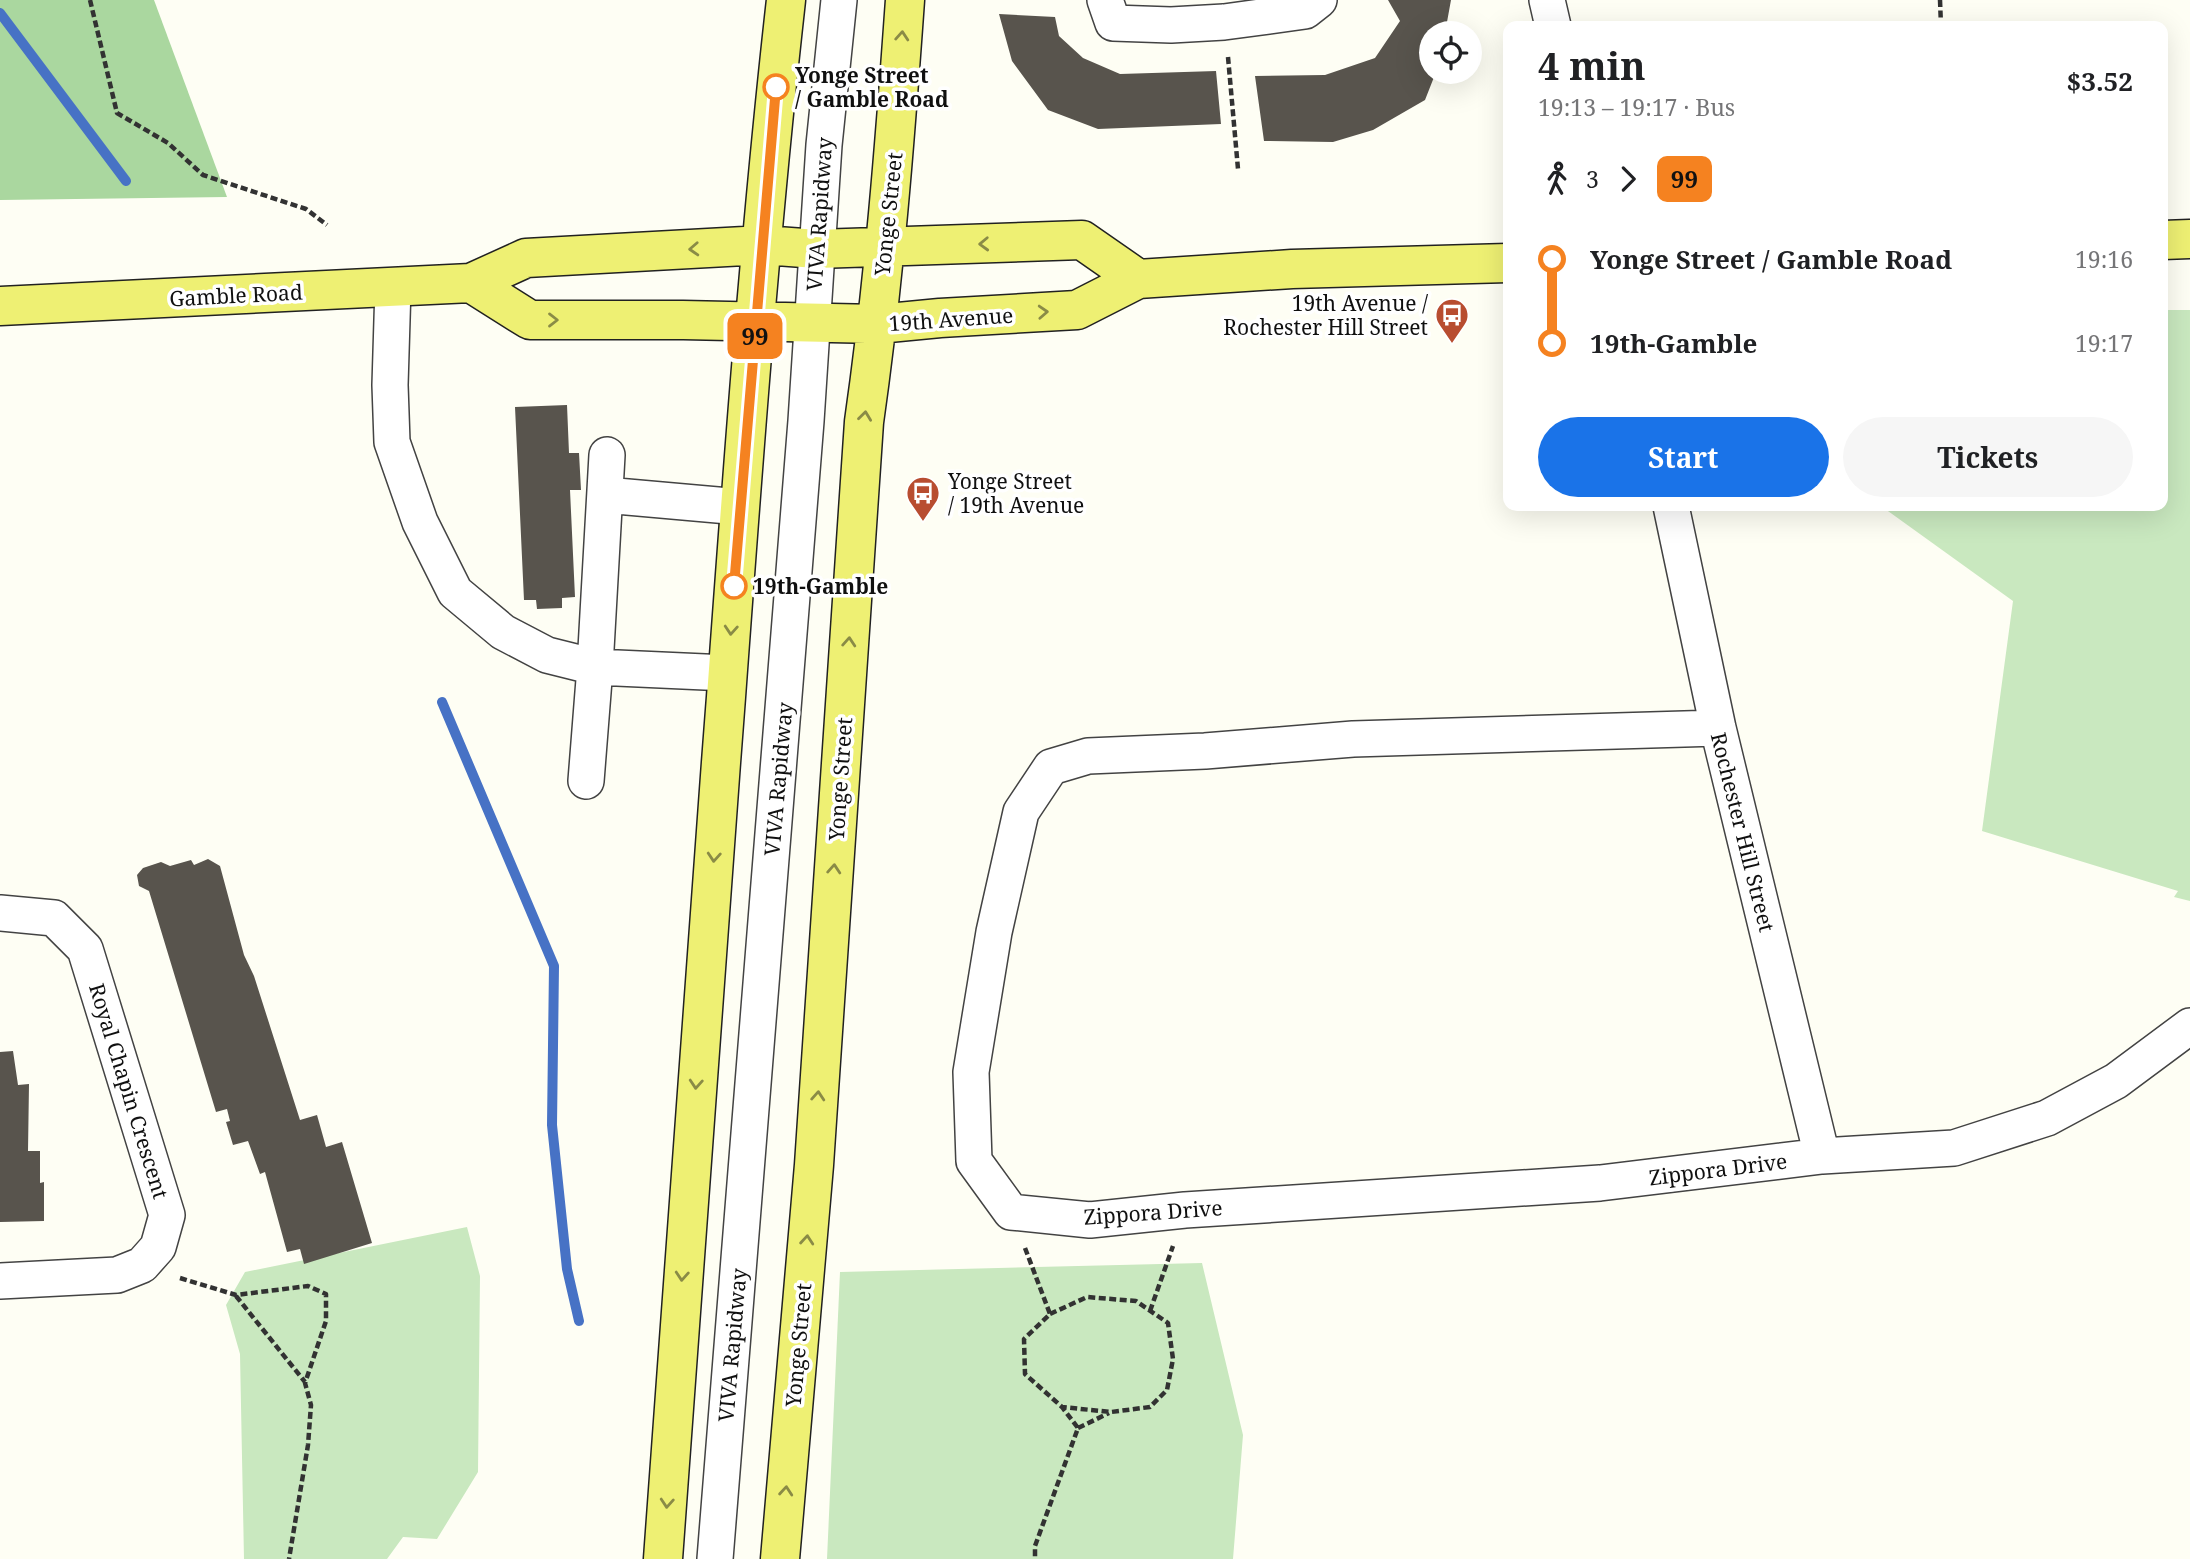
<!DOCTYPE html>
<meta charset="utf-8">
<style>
body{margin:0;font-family:"Noto Serif",serif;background:#f6f6f6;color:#202124;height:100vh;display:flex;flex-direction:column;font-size:26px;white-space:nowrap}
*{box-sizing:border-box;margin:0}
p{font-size:23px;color:#757577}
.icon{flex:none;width:38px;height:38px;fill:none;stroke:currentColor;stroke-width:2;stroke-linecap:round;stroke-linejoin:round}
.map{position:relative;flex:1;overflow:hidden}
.details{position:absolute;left:1503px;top:21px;width:665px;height:490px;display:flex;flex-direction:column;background:#fff;border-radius:14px;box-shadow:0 7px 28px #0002}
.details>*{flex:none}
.badge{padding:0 14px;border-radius:10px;font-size:24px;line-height:46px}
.controls{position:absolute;left:1419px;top:21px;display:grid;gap:14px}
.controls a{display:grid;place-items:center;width:63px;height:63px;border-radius:50%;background:#fff;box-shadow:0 7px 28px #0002;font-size:35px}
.map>.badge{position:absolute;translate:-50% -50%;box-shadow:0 0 0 4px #fff}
.legs{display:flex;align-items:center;gap:10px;height:77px;padding:0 35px;font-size:23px}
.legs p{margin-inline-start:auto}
.headline{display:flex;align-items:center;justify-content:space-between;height:119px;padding:0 35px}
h1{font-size:38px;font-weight:700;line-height:52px}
.cta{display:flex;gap:14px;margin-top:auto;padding:14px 35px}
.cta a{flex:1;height:80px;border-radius:42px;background:#1a73e8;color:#fff;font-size:28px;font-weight:700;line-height:80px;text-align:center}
.cta a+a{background:#f6f6f6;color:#202124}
ul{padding:0 35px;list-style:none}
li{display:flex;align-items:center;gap:24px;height:84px;font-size:26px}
li i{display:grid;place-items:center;width:10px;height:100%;margin:0 9px;background:currentColor}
li i::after{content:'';width:18px;height:18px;margin:-9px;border:5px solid;border-radius:50%;background:#fff}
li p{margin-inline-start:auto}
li:first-child i{background:linear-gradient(#0000 50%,currentColor 0)}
li:last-child i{background:linear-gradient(currentColor 50%,#0000 0)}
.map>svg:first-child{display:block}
.green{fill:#c9e8bf}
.forest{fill:#aad79f}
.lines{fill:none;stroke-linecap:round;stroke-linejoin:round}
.stream{stroke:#4772c5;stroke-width:10}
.building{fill:#58544d}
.minor-casing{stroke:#434343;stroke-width:38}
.major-casing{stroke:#212121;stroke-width:41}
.path{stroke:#323232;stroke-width:4.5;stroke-dasharray:7 3.5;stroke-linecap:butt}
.minor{stroke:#fff;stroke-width:35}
.major{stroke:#eef073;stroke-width:38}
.oneway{stroke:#8a8b46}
.line-1-casing{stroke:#fff;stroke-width:16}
.line-1{stroke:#f58220;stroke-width:10}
.stop-1-dot{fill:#fff;stroke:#f58220;stroke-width:3.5}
.labels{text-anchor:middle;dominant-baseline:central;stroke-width:7;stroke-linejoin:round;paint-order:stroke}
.stop-label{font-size:21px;font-weight:bold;fill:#101010;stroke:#fff;text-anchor:start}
.street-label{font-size:21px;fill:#101010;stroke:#fff}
.poi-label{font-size:21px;fill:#101010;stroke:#fff;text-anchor:end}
</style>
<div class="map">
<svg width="2190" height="1559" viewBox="0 0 2190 1559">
<rect width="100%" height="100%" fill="#fefef4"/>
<path class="green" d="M2163,310H2190V901L2174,897L2178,891L1982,831L2013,601L1881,506H2163Z
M467,1227L480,1276L478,1472L437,1539L403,1537L387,1559H244L240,1354L226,1305L245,1272Z
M1202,1263L1243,1435L1233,1559H827L840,1272Z"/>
<path class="forest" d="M0,0H154L227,197L0,200Z"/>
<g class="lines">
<path class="stream" d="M0,13L126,181
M442,702L554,966L552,1125L567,1269L579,1321"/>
</g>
<path class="building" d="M1388,0H1451L1445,33H1432V72H1436L1425,100L1373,130L1333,142L1264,141L1255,76L1325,75L1375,58L1400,21Z
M999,14L1055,17L1059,36L1083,58L1120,74L1216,71L1221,124L1098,129L1048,110L1012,61Z
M567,405L569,453H579L581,490H570L575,597L562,598V608L537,609L536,600H524L515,407Z
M208,859L220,866L244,955L254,976L300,1120L317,1115L326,1147L342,1142L372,1243L304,1264L300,1249L287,1252L265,1172L260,1174L248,1141L233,1145L226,1122L230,1121L227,1109L216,1112L149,891L139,886L137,875L143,868L161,862L170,866L191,860L194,865Z
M13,1051L18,1085L29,1084L28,1151H40V1183L44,1182V1221L0,1222V1052Z"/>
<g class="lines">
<defs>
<path id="minor" d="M1105,0L1113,23L1171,25L1224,22L1305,11L1319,0
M1547,0L1553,26
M393,287L390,385L392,442L420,522L455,592L503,632L547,655L595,667L586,781
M607,455L595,667L727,673
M605,495L740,507
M1671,506L1718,728L1822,1156
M1718,728L1353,739L1205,751L1088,756L1051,767L1021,812L994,932L971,1072L974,1161L1011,1212L1090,1220L1185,1210L1600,1183L1822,1156L1954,1148L2047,1118L2116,1081L2190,1026
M0,913L54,918L85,949L167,1215L158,1247L142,1265L117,1275L0,1281
M715,1559L806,421L824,145L839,0"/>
<path id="major" d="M2163,240L2190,239
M471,283L530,320H683L878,324L940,318L1077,310L1138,279L1292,269L1508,263
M0,306L471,283L526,258L763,245L817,249L1082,240L1138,279
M663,1559C683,1271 704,984 726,697C743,464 760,232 786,0
M780,1559L814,1165L864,422C884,282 895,141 905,0"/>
</defs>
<use href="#minor" class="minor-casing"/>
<use href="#major" class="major-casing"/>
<path class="path" d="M90,0L117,113L168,143L203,175L306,209L327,225
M1940,0L1941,26
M1228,57L1238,169
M1025,1248L1050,1314L1024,1339L1025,1374L1062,1407L1078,1428L1035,1546V1559
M180,1278L236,1295L308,1286L326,1294V1321L305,1383L311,1405L308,1445L289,1559
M236,1296L305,1382
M1150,1311L1173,1246
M1050,1314L1087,1297L1136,1301L1168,1323L1173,1359L1167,1390L1150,1407L1111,1412L1062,1407
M1078,1428L1109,1413"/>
<use href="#minor" class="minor"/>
<use href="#major" class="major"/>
</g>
<defs><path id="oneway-chevron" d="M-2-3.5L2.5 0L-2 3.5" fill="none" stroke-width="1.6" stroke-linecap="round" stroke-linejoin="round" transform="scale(1.75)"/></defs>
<g class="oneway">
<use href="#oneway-chevron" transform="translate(902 36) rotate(-86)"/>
<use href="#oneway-chevron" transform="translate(984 244) rotate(178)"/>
<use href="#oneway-chevron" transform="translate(694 249) rotate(177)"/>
<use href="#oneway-chevron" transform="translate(1043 312) rotate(-3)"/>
<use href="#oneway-chevron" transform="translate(553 320)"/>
<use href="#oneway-chevron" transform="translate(865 416) rotate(-83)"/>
<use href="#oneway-chevron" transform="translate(731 630) rotate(94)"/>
<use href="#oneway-chevron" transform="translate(849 642) rotate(-86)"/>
<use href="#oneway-chevron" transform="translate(714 857) rotate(94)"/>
<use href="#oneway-chevron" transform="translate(834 869) rotate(-86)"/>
<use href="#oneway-chevron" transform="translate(696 1084) rotate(94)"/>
<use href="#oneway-chevron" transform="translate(818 1096) rotate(-86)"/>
<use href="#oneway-chevron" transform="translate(807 1240) rotate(-85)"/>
<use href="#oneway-chevron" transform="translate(682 1276) rotate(94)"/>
<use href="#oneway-chevron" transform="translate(786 1491) rotate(-85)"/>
<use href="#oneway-chevron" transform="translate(667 1503) rotate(94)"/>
</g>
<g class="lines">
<defs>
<path id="line-1" d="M734,586L776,87"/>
</defs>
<use href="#line-1" class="line-1-casing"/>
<use href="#line-1" class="line-1"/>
</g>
<defs>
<symbol id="bus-pin" viewBox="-11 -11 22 30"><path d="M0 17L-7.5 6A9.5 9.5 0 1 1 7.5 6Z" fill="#b84d30" stroke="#fff"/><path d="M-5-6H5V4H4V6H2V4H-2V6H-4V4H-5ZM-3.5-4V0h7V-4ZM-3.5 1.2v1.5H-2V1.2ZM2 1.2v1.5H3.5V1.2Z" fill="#fff"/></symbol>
</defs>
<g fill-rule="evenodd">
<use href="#bus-pin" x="1433" y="296" width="38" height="52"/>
<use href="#bus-pin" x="904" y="474" width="38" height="52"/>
</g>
<g class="stop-1-dot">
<circle cx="776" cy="87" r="12"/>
<circle cx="734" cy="586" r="12"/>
</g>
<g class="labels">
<g class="stop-label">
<text x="795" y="75">Yonge Street<tspan x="795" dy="24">/ Gamble Road</tspan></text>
<text x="753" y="586">19th-Gamble</text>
</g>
<g class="street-label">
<text transform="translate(819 214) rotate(-86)">VIVA Rapidway</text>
<text transform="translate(888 214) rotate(-84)">Yonge Street</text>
<text transform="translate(236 295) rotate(-3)">Gamble Road</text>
<text transform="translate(951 319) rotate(-4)">19th Avenue</text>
<text transform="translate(778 779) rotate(-85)">VIVA Rapidway</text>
<text transform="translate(840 779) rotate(-86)">Yonge Street</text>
<text transform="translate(1743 832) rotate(76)">Rochester Hill Street</text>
<text transform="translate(129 1091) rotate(73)">Royal Chapin Crescent</text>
<text transform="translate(1718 1169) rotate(-7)">Zippora Drive</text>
<text transform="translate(1153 1212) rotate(-4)">Zippora Drive</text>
<text transform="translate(732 1345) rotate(-85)">VIVA Rapidway</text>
<text transform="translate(798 1345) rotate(-85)">Yonge Street</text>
</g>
<g class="poi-label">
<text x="1428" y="303">19th Avenue /<tspan x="1428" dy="24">Rochester Hill Street</tspan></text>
<text x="948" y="481" text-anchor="start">Yonge Street<tspan x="948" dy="24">/ 19th Avenue</tspan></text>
</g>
</g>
</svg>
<div class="controls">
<a><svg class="icon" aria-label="locate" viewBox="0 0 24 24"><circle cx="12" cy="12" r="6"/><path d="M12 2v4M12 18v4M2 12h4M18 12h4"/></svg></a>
</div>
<b class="badge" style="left:755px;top:336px;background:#f58220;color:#111">99</b>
<section class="details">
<div class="headline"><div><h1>4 min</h1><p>19:13 – 19:17 · Bus</p></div><b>$3.52</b></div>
<div class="legs"><svg class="icon" aria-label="walk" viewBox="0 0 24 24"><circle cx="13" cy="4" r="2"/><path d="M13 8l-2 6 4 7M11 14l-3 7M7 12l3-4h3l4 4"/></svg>3<svg class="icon" aria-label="forward" viewBox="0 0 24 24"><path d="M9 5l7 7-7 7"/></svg><b class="badge" style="background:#f58220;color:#111">99</b></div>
<ul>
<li><i style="color:#f58220"></i><b>Yonge Street / Gamble Road</b><p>19:16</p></li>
<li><i style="color:#f58220"></i><b>19th-Gamble</b><p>19:17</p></li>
</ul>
<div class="cta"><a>Start</a><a>Tickets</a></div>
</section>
</div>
